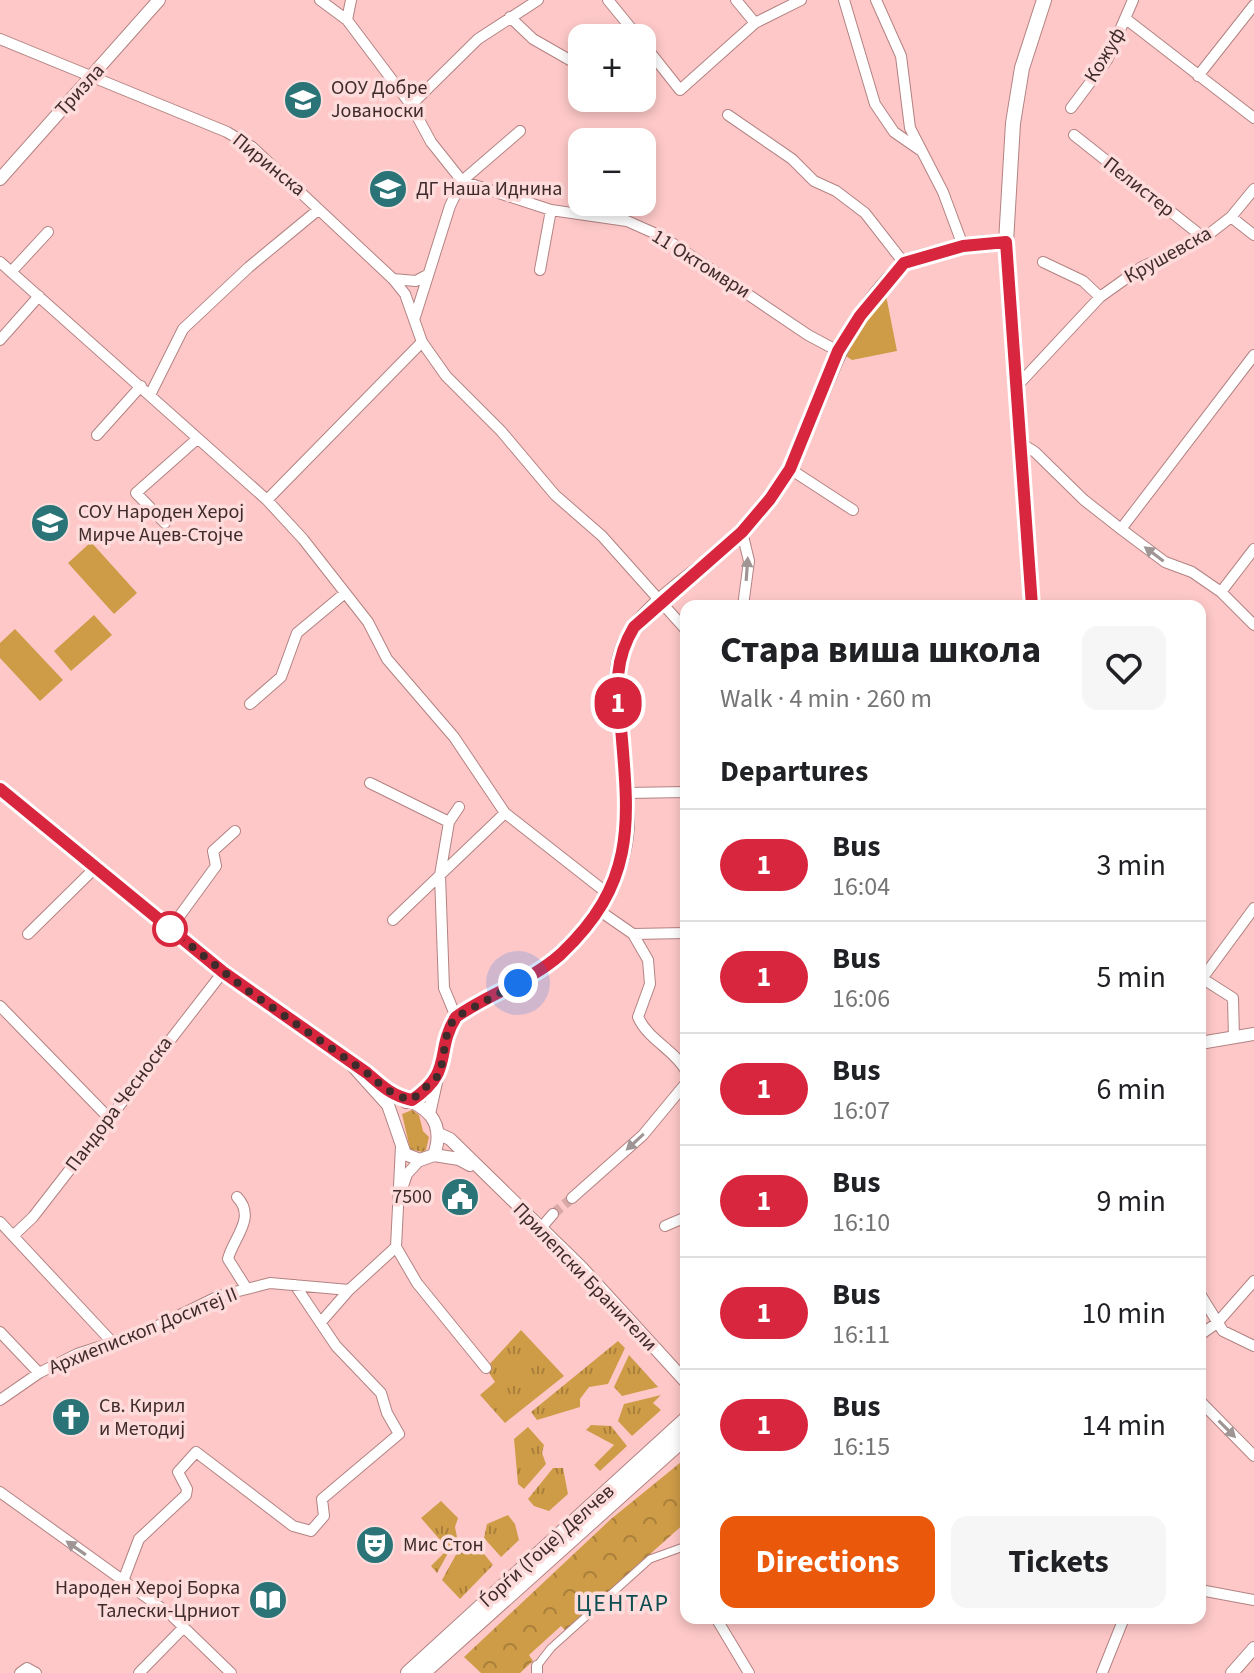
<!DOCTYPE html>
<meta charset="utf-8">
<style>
body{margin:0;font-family:"Source Sans 3",sans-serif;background:#f6f6f6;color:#202124;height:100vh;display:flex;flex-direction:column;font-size:30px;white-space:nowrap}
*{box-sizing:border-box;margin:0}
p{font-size:26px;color:#757577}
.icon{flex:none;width:44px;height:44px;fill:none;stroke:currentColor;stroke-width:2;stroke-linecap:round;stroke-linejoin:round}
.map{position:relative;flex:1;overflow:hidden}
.details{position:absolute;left:680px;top:600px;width:526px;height:1024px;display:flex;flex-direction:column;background:#fff;border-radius:16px;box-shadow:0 4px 12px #0003}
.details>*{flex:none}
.badge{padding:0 16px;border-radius:26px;font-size:28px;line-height:52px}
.controls{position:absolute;left:568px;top:24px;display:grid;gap:16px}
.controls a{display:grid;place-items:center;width:88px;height:88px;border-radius:16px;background:#fff;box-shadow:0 4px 12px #0003;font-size:40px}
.you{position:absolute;width:40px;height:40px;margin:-20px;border:6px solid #fff;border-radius:50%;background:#1a73e8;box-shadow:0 0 0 12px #1a73e833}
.map>.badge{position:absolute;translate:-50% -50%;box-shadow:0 0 0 4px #fff}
h2{padding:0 40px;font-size:30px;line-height:72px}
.round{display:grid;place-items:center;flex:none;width:84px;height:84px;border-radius:16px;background:#f6f6f6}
.overview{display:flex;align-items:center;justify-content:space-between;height:136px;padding:0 40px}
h1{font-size:38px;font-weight:700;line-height:60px}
.primary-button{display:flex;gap:16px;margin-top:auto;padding:16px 40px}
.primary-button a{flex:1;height:92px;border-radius:16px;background:#ea580c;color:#fff;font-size:32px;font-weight:700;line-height:92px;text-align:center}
.primary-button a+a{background:#f6f6f6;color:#202124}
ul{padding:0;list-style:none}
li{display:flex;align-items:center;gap:24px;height:112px;padding:0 40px;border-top:2px solid #e0e0e0}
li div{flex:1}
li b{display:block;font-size:30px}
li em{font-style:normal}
li .badge{min-width:88px;font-weight:700;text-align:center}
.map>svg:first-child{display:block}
.grass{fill:url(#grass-tufts)}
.park{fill:url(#park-crowns)}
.pitch{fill:#ce9c47}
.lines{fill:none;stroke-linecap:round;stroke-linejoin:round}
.minor-tunnel{stroke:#d8a9a9;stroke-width:10;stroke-dasharray:10 5;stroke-linecap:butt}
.pedestrian-casing{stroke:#b38282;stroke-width:9}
.minor-casing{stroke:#b38282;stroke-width:12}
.tertiary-casing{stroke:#b38282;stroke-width:14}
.secondary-casing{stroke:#b38282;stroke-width:16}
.pedestrian{stroke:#fff;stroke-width:7}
.minor{stroke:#fff;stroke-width:10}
.tertiary{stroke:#fff;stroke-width:12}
.secondary{stroke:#fff;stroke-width:14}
.oneway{fill:#9f9595}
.line-casing{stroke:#fff;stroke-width:18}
.line{stroke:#d7263d;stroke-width:12}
.walk{stroke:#3f2b2b;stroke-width:8;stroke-dasharray:0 14.4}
.stop-dot{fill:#fff;stroke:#d7263d;stroke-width:4}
.labels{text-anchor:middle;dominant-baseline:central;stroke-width:7;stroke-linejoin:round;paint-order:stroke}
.street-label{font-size:20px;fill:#3f2b2b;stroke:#fddcdb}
.poi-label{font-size:20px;fill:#3f2b2b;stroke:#fddcdb;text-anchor:start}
.quarter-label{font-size:24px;letter-spacing:2px;fill:#0f4e50;stroke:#fddcdb}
</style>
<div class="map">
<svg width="1254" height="1673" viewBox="0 0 1254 1673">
<defs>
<pattern id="grass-tufts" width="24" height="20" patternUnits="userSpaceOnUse" patternTransform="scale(2)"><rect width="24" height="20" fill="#ce9c47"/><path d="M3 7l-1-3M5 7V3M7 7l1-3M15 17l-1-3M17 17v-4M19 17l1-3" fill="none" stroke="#a97f3b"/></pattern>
<pattern id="park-crowns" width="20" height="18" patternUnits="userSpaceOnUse" patternTransform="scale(2)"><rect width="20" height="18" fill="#ce9c47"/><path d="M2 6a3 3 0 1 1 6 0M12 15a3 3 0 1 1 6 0" fill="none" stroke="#a97f3b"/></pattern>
</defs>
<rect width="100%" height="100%" fill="#fec8c8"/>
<path class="grass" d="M412,1110L419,1115L423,1131L429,1137L426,1150L422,1152L410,1149L402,1114Z
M521,1330L564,1376L505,1423L480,1395L495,1382L486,1368Z
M618,1341L625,1348L608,1384L589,1387L580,1399V1407L537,1420L531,1412Z
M629,1355L658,1387L622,1396L614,1387Z
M661,1395L653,1403L661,1410L632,1436L618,1421L624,1404Z
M591,1425L611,1426L627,1446L600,1471L594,1465L614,1445L586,1430Z
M528,1427L544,1445L542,1453L546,1464L524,1489L518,1484L514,1439Z
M553,1468H563L568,1494L549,1511L534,1506L528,1499Z
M441,1501L458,1518L455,1527L457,1537L437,1573L431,1566L448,1549L421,1518Z
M508,1515L515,1524L519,1540L501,1557L484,1538L487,1524Z
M463,1542L476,1544L493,1565L460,1599L442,1580Z"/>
<path class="park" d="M686,1458V1522L565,1630L561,1626L529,1655L533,1661L520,1673H481L464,1657L611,1519Z"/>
<path class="pitch" d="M884,285L897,351L852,360L838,351Z
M91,542L137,593L114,614L68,563Z
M94,615L112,635L71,671L54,651Z
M15,629L63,680L40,701L0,658V643Z"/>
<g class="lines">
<path class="minor-tunnel" d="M553,1214L572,1198"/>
<defs>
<path id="pedestrian" d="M537,1666L551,1648L650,1559L686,1546"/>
<path id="minor" d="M320,0L347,20L411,105L431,142L462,181L551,210L627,221L663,237L808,335L838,351
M608,0L639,38
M736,0L755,23
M844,0L875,104L894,132L920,150
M876,0L901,56L910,128L943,192L963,246
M510,17L533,39L582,67
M1126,19L1254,118
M347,20L351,0
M0,39L227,132L252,147L393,279L405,294L422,342L446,376L501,431L555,495L602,536L686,630
M642,42L680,90L755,23L801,0
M1198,76L1254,5
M411,105L478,39L538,0
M1071,108L1107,60L1133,0
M728,115L792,159L814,181L836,191L865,213L904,263
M1074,135L1204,238
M1231,217L1254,235
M0,262L267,500L303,539L368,622L387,659L454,737L505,813L607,893
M1043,262L1083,281L1100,297
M540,270L551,210
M11,272L48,232
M393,279L416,281L425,276
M415,317L450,206L462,181L520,131
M0,340L39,296
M1016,387L1100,297L1142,267L1204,238L1231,217L1254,189
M150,395L183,329L249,267L318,210
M97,435L141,386
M1019,442L1035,452L1084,500L1121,529L1165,562L1192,572L1221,592L1254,625
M790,469L853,510
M267,500L422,342
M165,523L136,493L197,439
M1121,529L1254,355
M742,532L749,561L743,606
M1221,592L1254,549
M250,704L281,677L297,633L345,593
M370,783L449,822
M626,793L686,792
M597,909L633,934L686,933
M393,920L505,813
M170,929L216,866L213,851L235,831
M28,934L96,867
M633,934L648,960L650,984L638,1017C648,1040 675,1050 686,1071
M1204,976L1254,908
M1200,977L1233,998L1234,1038
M0,1006L108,1117
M456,1017L444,988L440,875L449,822L459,807
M401,1146L396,1247L417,1283L486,1368
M402,1189L407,1174L420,1160
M237,1197C257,1218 233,1238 228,1259L247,1289
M572,1198L643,1135L686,1083
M0,1222L113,1343
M665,1226L686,1217
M540,1229L553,1214
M14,1235L33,1217L223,972
M1200,1294L1223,1331L1254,1346
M321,1322L349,1290
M0,1332L39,1373
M1200,1335L1217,1323L1254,1281
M0,1400L39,1373L77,1354L145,1332L219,1296L270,1283L349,1290L396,1247
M1200,1401L1254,1456
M0,1492L171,1615L231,1673
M123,1581L139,1539L186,1495L187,1489L178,1472L196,1452L293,1526L311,1531L324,1516L322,1499L399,1434L387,1413L381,1393L336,1346L295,1285
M1200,1590L1254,1600
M716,1618L749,1673
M20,1673L27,1668L36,1673
M139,1673L184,1627
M537,1673V1666
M1102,1673L1124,1618"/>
<path id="tertiary" d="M0,179L159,0
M0,789L223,972C275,1011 332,1046 383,1087C398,1100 416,1099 430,1115C440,1127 439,1141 434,1155L420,1160L405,1154L388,1105L344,1056
M1200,1043L1254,1034
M406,1102L423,1093L438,1077
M429,1114L448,1028L456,1017C481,999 510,990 536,974C579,946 621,889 627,836C630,813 626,787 624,764C621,728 609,685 621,650C636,605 707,566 741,533C751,523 760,511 768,500C824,428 829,330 901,266C918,251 984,243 1006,242
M439,1134L450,1139L581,1267L686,1382
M434,1155L459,1159L470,1165
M1232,1673L1254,1648"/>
<path id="secondary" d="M1032,606L1006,242L1013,123L1022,68L1044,0
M408,1673L686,1419
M423,1673L686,1437"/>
</defs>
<use href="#pedestrian" class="pedestrian-casing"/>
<use href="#minor" class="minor-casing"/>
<use href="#tertiary" class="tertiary-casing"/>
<use href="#secondary" class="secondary-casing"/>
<use href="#pedestrian" class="pedestrian"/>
<use href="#minor" class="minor"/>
<use href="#tertiary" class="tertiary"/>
<use href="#secondary" class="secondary"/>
</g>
<defs><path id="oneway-solid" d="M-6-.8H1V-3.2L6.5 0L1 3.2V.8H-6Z" transform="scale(2)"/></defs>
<g class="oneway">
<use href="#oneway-solid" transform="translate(1154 554) rotate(-143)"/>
<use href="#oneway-solid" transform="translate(747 569) rotate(-86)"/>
<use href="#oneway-solid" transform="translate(635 1142) rotate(137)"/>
<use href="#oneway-solid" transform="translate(1227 1429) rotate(45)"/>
<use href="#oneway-solid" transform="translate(76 1548) rotate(-145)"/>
</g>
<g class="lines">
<defs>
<path id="line" d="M0,789L223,972L367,1073C382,1086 392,1096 412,1100C455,1071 434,1052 456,1017C489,993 530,982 561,954C637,882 629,822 621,728C617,689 613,662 634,627L742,532L770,499L790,469L838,351L860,316L904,263L963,246L1006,242L1032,606"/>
</defs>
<use href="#line" class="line-casing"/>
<use href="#line" class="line"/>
<path class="walk" d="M170,929L244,988L367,1073C382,1086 392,1096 412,1100L440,1074L448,1028L456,1017L518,983"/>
</g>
<defs>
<symbol id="school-disc" viewBox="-11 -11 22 22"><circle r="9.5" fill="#2a7477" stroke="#fddcdb"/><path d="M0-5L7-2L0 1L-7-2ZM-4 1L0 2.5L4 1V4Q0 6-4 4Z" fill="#fff"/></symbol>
<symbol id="university-disc" viewBox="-11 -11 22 22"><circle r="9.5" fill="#2a7477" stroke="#fddcdb"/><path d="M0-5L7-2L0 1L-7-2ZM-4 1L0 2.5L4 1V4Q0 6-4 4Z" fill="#fff"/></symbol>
<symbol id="civic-disc" viewBox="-11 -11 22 22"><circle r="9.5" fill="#2a7477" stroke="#fddcdb"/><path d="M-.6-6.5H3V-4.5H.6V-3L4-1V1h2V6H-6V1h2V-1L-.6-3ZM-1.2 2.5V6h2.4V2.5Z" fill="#fff"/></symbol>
<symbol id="church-disc" viewBox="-11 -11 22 22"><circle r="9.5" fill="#2a7477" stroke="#fddcdb"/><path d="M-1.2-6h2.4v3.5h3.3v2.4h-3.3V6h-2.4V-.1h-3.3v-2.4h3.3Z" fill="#fff"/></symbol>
<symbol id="theatre-disc" viewBox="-11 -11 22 22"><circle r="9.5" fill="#2a7477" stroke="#fddcdb"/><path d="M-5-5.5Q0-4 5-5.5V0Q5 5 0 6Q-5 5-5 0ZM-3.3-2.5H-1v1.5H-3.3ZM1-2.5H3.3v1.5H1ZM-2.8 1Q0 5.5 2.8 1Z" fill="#fff"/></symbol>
<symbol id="library-disc" viewBox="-11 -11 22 22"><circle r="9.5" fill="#2a7477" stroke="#fddcdb"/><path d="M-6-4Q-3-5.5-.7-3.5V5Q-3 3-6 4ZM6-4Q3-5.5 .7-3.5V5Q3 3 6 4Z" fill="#fff"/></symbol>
</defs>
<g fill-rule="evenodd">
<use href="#school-disc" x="281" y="78" width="44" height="44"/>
<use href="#school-disc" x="366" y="167" width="44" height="44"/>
<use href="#university-disc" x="28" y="501" width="44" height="44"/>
<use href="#civic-disc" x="438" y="1175" width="44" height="44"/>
<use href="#church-disc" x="49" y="1395" width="44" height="44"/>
<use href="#theatre-disc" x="353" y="1523" width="44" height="44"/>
<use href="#library-disc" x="246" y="1578" width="44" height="44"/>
</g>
<circle class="stop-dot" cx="170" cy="929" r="16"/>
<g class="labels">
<g class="street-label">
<text transform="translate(1105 55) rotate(-59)">Кожуф</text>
<text transform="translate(80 90) rotate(-48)">Тризла</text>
<text transform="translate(269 165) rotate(39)">Пиринска</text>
<text transform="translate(1139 187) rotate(38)">Пелистер</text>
<text transform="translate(1168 255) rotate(-29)">Крушевска</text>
<text transform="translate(701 264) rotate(32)">11 Октомври</text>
<text transform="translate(119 1104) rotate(-53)">Пандора Чесноска</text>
<text transform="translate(585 1277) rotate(46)">Прилепски Бранители</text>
<text transform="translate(143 1331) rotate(-22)">Архиепископ Доситеј II</text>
<text transform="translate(547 1546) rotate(-42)">Ѓорѓи (Гоце) Делчев</text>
</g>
<g class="poi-label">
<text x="331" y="88">ООУ Добре<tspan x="331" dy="23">Јованоски</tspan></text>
<text x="416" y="189">ДГ Наша Иднина</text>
<text x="78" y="512">СОУ Народен Херој<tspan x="78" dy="23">Мирче Ацев-Стојче</tspan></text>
<text x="432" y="1197" text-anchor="end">7500</text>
<text x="99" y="1406">Св. Кирил<tspan x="99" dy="23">и Методиј</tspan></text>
<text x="403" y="1545">Мис Стон</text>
<text x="240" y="1588" text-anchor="end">Народен Херој Борка<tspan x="240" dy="23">Талески-Црниот</tspan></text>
</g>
<g class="quarter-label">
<text x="623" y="1603">ЦЕНТАР</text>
</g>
</g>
</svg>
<div class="controls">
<a>+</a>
<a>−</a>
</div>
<div class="you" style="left:518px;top:983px"></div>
<b class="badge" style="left:618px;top:703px;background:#d7263d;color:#fff">1</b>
<section class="details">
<div class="overview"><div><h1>Стара виша школа</h1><p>Walk · 4 min · 260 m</p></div><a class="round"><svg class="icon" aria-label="heart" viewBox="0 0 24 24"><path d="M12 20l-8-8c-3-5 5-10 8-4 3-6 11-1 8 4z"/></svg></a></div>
<h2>Departures</h2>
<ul>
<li><span class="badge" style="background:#d7263d;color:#fff">1</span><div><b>Bus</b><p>16:04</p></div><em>3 min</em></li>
<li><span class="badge" style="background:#d7263d;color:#fff">1</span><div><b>Bus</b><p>16:06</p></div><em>5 min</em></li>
<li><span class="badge" style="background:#d7263d;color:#fff">1</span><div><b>Bus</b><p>16:07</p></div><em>6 min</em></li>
<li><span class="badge" style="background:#d7263d;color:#fff">1</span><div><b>Bus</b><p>16:10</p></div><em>9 min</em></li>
<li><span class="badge" style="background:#d7263d;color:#fff">1</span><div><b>Bus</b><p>16:11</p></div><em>10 min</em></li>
<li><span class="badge" style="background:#d7263d;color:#fff">1</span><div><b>Bus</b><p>16:15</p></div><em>14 min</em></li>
</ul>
<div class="primary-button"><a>Directions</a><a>Tickets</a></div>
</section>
</div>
